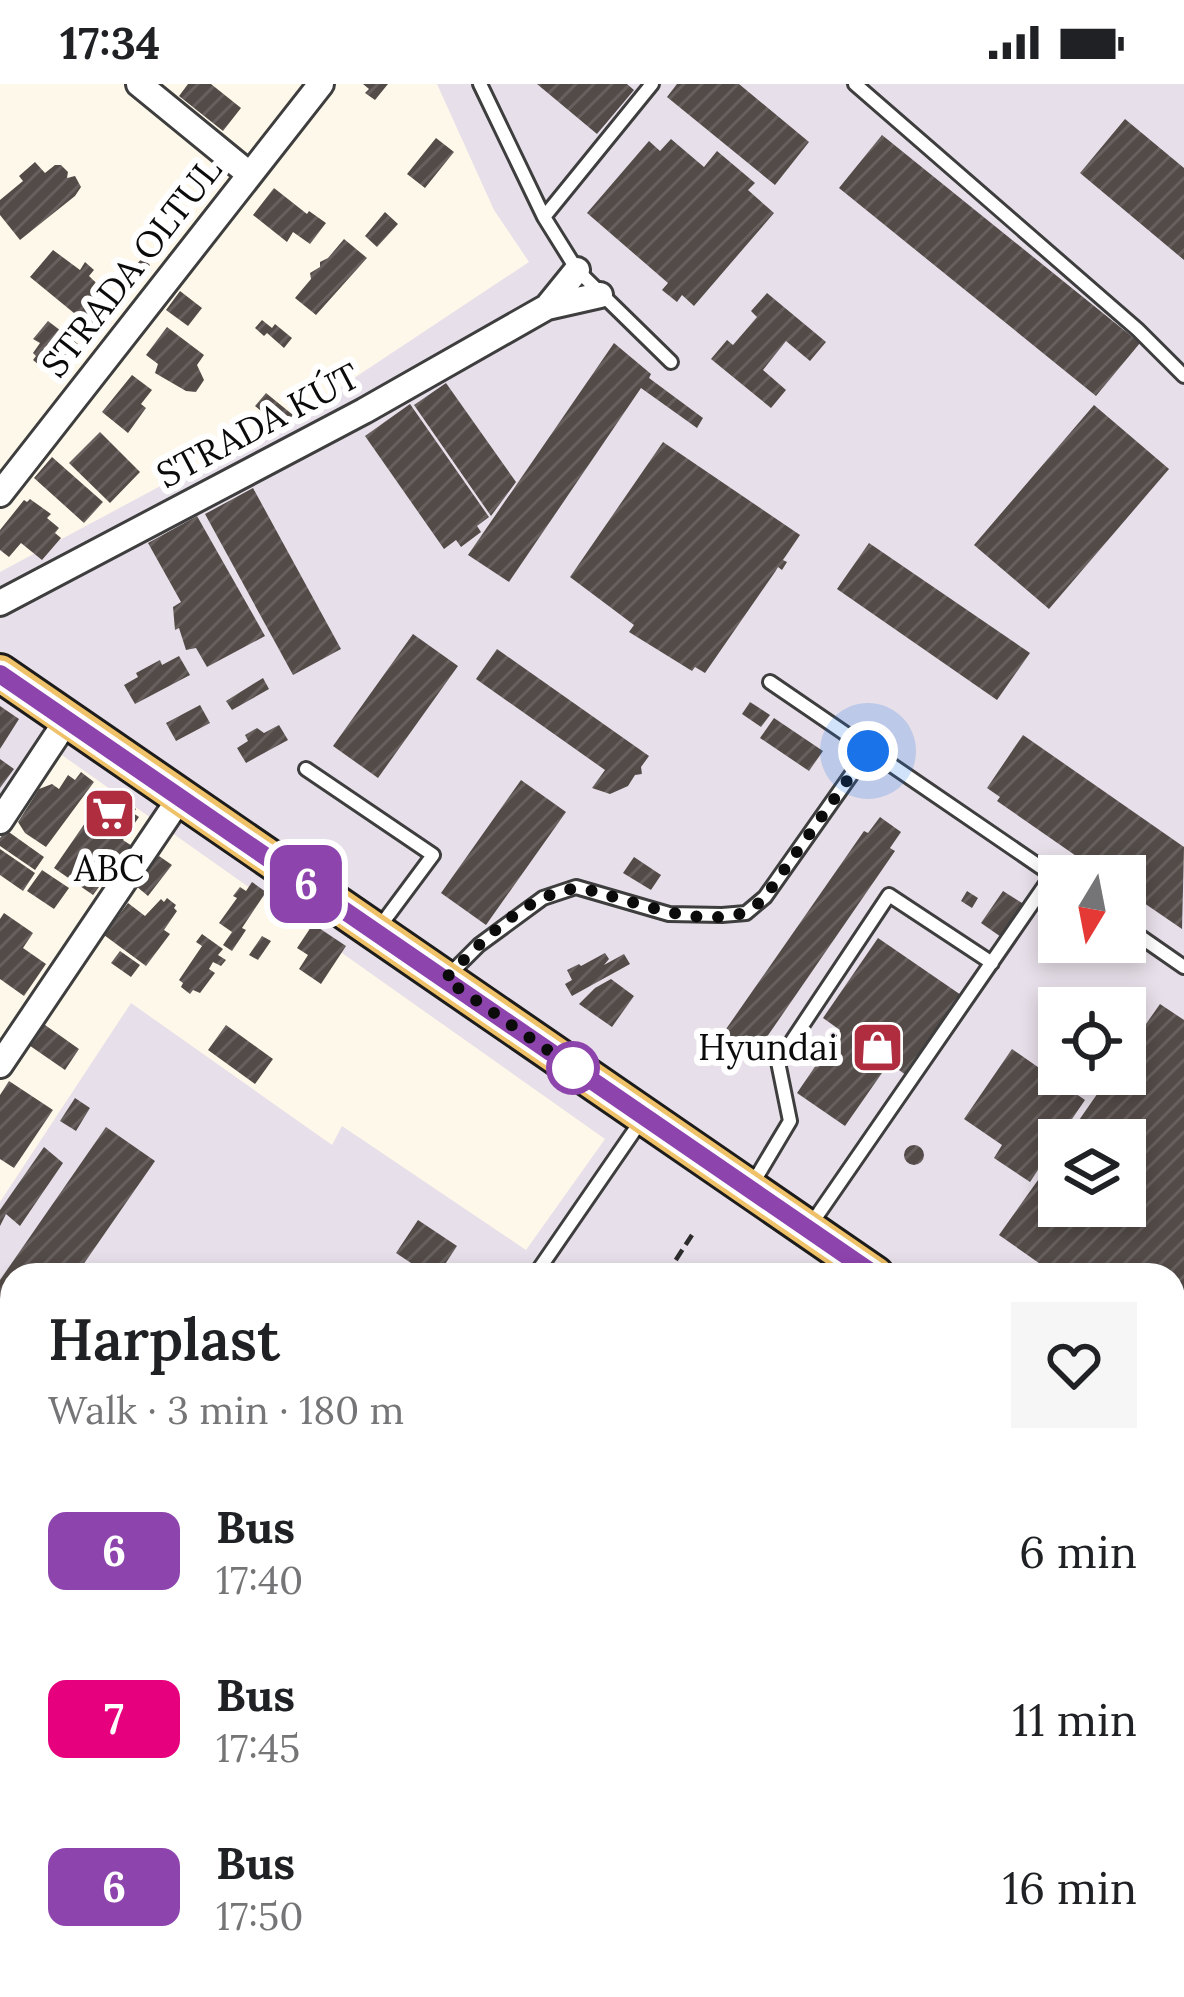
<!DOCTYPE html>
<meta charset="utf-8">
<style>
body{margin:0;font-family:Lora,serif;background:#f6f6f6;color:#202124;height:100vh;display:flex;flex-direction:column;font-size:45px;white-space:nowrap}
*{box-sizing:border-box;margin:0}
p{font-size:39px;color:#757577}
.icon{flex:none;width:66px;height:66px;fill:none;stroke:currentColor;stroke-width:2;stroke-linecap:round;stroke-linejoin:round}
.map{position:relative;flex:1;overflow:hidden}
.details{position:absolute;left:0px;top:1179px;width:1185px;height:735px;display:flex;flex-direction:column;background:#fff;border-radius:36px 36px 0 0;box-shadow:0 6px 18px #0003}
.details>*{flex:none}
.badge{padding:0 24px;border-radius:18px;font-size:42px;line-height:78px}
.needle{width:78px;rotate:190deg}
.fabs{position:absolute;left:1038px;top:771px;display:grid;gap:24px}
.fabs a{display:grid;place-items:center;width:108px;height:108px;border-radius:0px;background:#fff;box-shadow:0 6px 18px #0003;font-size:60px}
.you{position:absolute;width:60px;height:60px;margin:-30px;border:9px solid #fff;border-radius:50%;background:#1a73e8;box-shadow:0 0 0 18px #1a73e833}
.map>.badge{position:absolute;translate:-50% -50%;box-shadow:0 0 0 6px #fff}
.round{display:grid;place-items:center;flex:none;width:126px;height:126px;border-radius:0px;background:#f6f6f6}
.summary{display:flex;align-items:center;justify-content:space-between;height:204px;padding:0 48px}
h1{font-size:57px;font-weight:600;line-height:90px}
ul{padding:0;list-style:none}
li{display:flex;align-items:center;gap:36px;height:168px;padding:0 48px}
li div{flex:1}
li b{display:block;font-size:45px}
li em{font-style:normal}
li .badge{min-width:132px;font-weight:700;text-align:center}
.status{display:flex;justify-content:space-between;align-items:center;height:84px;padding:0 60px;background:#fff;direction:ltr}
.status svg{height:33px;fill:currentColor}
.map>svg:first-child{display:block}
.industrial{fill:#e7dfe9;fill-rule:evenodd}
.building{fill:url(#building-hatch);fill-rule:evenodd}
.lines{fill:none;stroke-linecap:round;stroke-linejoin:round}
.service-casing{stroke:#3e3e3e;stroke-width:18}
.minor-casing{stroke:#3e3e3e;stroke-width:30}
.primary-casing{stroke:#1c1c1c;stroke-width:42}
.path{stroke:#2d2d2d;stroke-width:4.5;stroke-dasharray:12 6;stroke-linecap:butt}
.service{stroke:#fff;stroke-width:12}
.minor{stroke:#fff;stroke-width:24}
.primary{stroke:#efc169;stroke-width:36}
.line-casing{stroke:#fff;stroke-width:27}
.line{stroke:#8e44ad;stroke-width:18}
.walk{stroke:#0b0b0b;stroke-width:12;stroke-dasharray:0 21.6}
.stop-dot{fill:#fff;stroke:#8e44ad;stroke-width:6}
.labels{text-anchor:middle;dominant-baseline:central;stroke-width:12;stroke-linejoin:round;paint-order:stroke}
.street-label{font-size:36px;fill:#0b0b0b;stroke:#fff}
.poi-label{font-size:36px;fill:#0b0b0b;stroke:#fff}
</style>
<div class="status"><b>17:34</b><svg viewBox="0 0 49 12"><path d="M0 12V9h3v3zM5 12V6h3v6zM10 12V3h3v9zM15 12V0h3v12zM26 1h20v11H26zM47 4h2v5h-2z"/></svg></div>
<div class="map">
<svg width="1184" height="1913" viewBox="0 0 1184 1913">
<defs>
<pattern id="building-hatch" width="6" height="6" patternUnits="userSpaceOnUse" patternTransform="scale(3)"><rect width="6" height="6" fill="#534b48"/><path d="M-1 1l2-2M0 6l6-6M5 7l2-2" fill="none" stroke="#67605e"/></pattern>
</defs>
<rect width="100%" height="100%" fill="#fef8ea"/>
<path class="industrial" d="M437,0H1184V1913H0V1118L131,919L332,1061L342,1042L526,1166L605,1055L42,657L0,717V488L321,316L529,178L494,126ZM1059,792H1125V858H1059ZM1059,924H1125V990H1059ZM1059,1056H1125V1122H1059ZM12,1191H1173V1902H12Z"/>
<path class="building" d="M188,0H211L241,24L223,47L179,12Z
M363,0H388L375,16L365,9L369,5Z
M537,0H627L634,6L597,50Z
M677,0H739L809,58L775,101L667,13Z
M1125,35L1184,84V176L1080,89Z
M882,51L1140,259L1096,312L839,104Z
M436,54L454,68L425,104L407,90Z
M671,55L704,83L717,67L755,99L748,106L774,129L694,222L682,211L677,218L662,206L668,199L587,129L649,57L660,67Z
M35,78L45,89L55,81H61L68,88L67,94L75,92L81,103L75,112L20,156L0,131V116L23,97L19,92Z
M274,104L307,130L309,127L326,139L310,160L293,148L287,158L253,131Z
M385,128L398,140L377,163L365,152Z
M344,155L367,174L316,231L295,214L311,195L310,189L320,183V178L328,174Z
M53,166L80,186L85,178L94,186L89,192L114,216L91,243L30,193Z
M142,174L150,181L141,193L132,186Z
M180,207L202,224L188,242L166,226Z
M767,209L826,258L810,277L786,257L763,286L786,306L771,324L711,275L727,256L733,261L757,233L751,227Z
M262,236L272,244L275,240L292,254L284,264L267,249L264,252L255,244Z
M48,237L78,260L56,287L46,280L43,284L33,276L36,272L33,269L40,259L33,255Z
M167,243L204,271L197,281L204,296L196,308L186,307L155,289L158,280L146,271Z
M614,259L651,290L649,294L703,334L697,344L641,304L509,498L468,471Z
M132,291L152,306L141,320L146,324L128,349L102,328Z
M446,299L516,398L491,432L414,321Z
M266,309L293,331L282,344L255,322Z
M410,320L489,433L477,442L481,448L461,463L456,456L444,465L365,352Z
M1094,321L1169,385L1049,525L974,461Z
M100,348L140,388L110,419L69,379Z
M663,358L800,451L783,476L787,478L782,486L778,483L775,488L705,589L695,583L692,587L629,548L634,541L570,493Z
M52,373L103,418L84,439L34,394Z
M253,404L341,565L293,591L205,430Z
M30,415L51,430L47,434L59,444L55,449L61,454L42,476L21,459L9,473L0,466V446L24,416L27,418Z
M197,432L265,552L207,583L196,564L186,566L179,544L175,546L173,523L181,518L148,459Z
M869,459L1030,569L997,616L837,505Z
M413,550L458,582L378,694L333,662Z
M497,565L649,672L641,683L642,690L635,691L628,702L610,710L592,704L605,686L476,595Z
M179,572L190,591L135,620L124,601L138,593L136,589L160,576L162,581Z
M263,594L269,605L232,626L226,617Z
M750,618L770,631L761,643L742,630Z
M200,621L210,639L176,657L166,639Z
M0,622L19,635L0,665Z
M774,634L823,667L809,687L760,654Z
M279,641L288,656L246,679L237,664L248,657L245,651L257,644L264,649Z
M1023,651L1184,763L1182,845L1125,806V792H1105L997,717L1000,713L987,704Z
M0,675L14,685L0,704Z
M81,688L94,698L46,763L25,749L18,738L39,705L52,700L59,705L68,691L75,696Z
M521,696L566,728L486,841L441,809Z
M105,710L120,720L123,716L136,725L133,729L139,733L123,756L135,764L116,790L103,781L97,789L105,795L93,811L54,784Z
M880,733L901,748L890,764L895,767L749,979L717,958L864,747L868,749Z
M6,746L44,773L35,786L0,762V754Z
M0,765L35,789L23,807L0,791Z
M159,772L172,781L148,812L136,802Z
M634,773L661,791L651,806L623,789Z
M42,786L69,804L54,825L27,807Z
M252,798L266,808L242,844L246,846L232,867L223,861L232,848L219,839L237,814L233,812L240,803L246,807Z
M967,807L978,814L972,824L961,817Z
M1003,807L1027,822L1004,855L981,839Z
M167,814L176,821L174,824L177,827L164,846L170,850L146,882L104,851L128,819L145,832L161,815L164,818Z
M4,829L33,849L23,864L46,880L24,912L0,895V835Z
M313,840L346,862L321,900L299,885L308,871L297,864Z
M202,850L223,865L218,871L226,876L221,882L213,878L209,885L215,889L200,909L193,906L190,910L181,903L183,899L179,896L202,862L196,858Z
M262,852L271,857L258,876L249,871Z
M878,854L961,911L906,991L889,979L845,1042L797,1009L840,946L823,934Z
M120,867L140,881L131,893L111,879Z
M605,869L609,875L604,881L624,870L630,880L572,912L565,900L572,896L567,886L579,880L581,882Z
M611,895L634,912L612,943L579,920L595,904Z
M1160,920L1184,936V1279L1173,1272V1191H1056L999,1151L1043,1089L1038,1086L1030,1098L994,1074L1002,1061L964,1035L1012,965L1085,1016L1072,1035L1077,1039L1111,990H1125V970ZM1059,1056H1125V1122H1059Z
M38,936L79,965L65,986L23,957Z
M226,941L273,975L255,1000L208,966Z
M9,997L53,1026L14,1084L0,1075V1011Z
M75,1014L90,1024L76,1047L60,1037Z
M106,1043L155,1077L76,1191H12V1285L0,1302V1196Z
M904 1071a10 10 0 1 1 20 0a10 10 0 1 1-20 0Z
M44,1063L63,1079L20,1142L6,1130L0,1142V1126Z
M418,1136L457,1162L438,1191H429L396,1169Z
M1173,1465L1184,1472V1541L1173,1534Z
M0,1658L12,1666V1712L0,1730Z
M1184,1695V1801L1173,1793V1712Z
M1184,1828V1884L1173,1901V1844Z
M54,1902H151L143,1913H70Z
M184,1902H194L210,1913H176Z
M379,1902H486L478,1913H371Z
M633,1902H888L904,1913H626Z
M958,1902H1003L996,1913H951Z
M1047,1902H1098L1103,1906L1098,1913H1039Z
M1135,1902H1172L1165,1913H1146L1133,1905Z"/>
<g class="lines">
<defs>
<path id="service" d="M480,0L544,133L577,186L671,278
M855,0L1138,246L1184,292
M544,133L652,0
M770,598L1058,795
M306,685L433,771L378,845
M1125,842L1184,883
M450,890L479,861L543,814L576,803L669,830L722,831L746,829L765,813L868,667
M753,1099L790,1037L778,978L889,811L992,879
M812,1139L1052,791
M535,1191L643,1034
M1173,1661L1184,1645
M588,1913L596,1902
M1009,1913L1016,1902"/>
<path id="minor" d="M139,0L249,90
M547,223L600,211
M0,410L321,0
M0,519L364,327L547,223L577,186
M0,737L67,636
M0,981L180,714"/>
<path id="primary" d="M0,589L875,1191
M1173,1396L1184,1404"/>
</defs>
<use href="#service" class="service-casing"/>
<use href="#minor" class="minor-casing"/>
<use href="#primary" class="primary-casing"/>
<path class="path" d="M666,1191L692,1151"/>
<use href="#service" class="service"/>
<use href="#minor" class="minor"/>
<use href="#primary" class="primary"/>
</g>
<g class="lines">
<defs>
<path id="line" d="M0,590L875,1191"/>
</defs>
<use href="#line" class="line-casing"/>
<use href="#line" class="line"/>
<path class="walk" d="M573,984L578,987L445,895C479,861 521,814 571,805C582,803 595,808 607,811C647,822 701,842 743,829C751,826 759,819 765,813L868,667"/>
</g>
<defs>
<symbol id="supermarket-square" viewBox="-11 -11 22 22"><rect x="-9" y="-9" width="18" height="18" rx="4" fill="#b02d40" stroke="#fff"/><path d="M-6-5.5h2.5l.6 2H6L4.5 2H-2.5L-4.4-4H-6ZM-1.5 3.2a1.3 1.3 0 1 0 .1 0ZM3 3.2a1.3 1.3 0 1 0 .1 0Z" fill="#fff"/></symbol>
<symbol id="shop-square" viewBox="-11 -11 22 22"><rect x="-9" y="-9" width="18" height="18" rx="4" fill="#b02d40" stroke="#fff"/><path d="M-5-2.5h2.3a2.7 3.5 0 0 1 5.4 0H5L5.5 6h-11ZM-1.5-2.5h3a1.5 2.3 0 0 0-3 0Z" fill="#fff"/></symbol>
</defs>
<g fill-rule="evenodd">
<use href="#supermarket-square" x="80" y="700" width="59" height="59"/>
<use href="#shop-square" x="848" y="934" width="59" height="59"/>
</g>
<circle class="stop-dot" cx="573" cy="984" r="24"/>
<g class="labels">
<g class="street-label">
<text transform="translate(131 183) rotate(-52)">STRADA OLTUL</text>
<text transform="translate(258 341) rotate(-28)">STRADA KÚT</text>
</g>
<g class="poi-label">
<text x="109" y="784">ABC</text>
<text x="838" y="963" text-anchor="end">Hyundai</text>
</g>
</g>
</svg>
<div class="fabs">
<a><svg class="needle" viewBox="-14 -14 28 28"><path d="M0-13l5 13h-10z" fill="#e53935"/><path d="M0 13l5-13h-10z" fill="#757577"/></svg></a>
<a><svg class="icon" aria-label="locate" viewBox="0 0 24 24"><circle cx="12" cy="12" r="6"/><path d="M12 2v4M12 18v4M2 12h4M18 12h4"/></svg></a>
<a><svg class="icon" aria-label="layers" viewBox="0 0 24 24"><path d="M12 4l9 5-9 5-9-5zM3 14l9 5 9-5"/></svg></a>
</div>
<div class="you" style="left:868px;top:667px"></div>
<b class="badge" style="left:306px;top:800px;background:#8e44ad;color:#fff">6</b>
<section class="details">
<div class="summary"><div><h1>Harplast</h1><p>Walk · 3 min · 180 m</p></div><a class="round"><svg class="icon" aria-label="heart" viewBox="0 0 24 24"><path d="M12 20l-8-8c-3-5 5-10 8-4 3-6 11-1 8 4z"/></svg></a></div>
<ul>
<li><span class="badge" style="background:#8e44ad;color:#fff">6</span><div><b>Bus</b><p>17:40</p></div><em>6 min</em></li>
<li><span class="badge" style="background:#e6007e;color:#fff">7</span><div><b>Bus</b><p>17:45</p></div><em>11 min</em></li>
<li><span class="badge" style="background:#8e44ad;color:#fff">6</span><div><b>Bus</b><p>17:50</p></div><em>16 min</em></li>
</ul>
</section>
</div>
